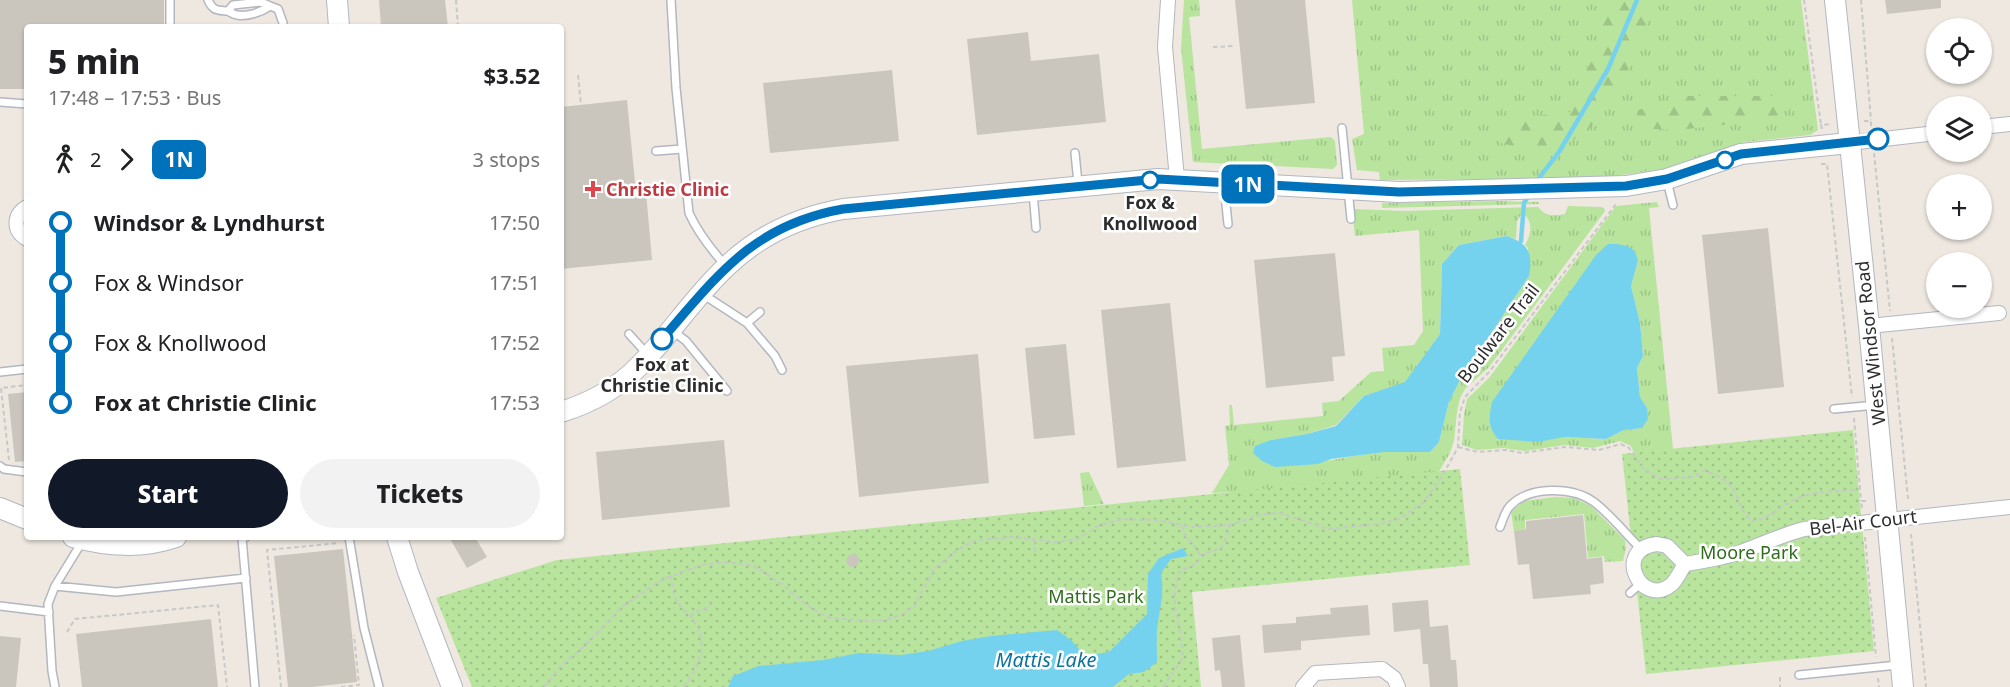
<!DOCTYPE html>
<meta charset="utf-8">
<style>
body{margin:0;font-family:"Noto Sans",sans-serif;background:#f2f2f2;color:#202124;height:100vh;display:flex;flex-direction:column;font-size:22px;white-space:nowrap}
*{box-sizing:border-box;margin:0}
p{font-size:20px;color:#757577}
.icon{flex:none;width:33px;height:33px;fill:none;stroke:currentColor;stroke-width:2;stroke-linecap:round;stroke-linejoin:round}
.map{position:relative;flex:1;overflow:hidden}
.details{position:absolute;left:24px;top:24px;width:540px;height:516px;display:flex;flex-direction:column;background:#fff;border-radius:6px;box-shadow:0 2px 4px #0004}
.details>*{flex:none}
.badge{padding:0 12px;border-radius:9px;font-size:21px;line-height:39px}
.fabs{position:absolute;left:1926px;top:18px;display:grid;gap:12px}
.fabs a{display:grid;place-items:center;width:66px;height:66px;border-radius:50%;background:#fff;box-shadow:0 2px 4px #0004;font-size:30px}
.map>.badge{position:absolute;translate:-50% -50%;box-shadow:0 0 0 3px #fff}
.legs{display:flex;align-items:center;gap:9px;height:66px;padding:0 24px;font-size:20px}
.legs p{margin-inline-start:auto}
.head{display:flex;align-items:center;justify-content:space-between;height:102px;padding:0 24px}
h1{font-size:33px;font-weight:800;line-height:45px}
.button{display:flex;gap:12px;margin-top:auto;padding:12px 24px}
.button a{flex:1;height:69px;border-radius:36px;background:#111827;color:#fff;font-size:24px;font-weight:800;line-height:69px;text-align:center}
.button a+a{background:#f2f2f2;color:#202124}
ul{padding:0 24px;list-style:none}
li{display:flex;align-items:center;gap:21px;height:60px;font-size:22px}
li i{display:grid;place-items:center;width:9px;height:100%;margin:0 8px;background:currentColor}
li i::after{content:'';width:15px;height:15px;margin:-8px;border:4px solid;border-radius:50%;background:#fff}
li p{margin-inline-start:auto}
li:first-child i{background:linear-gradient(#0000 50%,currentColor 0)}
li:last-child i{background:linear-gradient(currentColor 50%,#0000 0)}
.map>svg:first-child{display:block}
.grass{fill:url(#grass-tufts);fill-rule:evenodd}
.forest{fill:url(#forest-firs)}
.park{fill:url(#park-dots)}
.water{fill:#75d2ef}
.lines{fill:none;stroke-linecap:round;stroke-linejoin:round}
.stream{stroke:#75d2ef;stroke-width:4.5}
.building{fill:#cac6be}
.lane-casing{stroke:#b3b7c0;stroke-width:10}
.street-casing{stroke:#b3b7c0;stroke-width:16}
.secondary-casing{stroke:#b3b7c0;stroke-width:22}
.path{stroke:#c8c8c8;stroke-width:2;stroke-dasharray:4.5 3;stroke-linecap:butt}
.lane{stroke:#fff;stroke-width:7}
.street{stroke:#fff;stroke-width:14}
.secondary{stroke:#fff;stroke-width:20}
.line-1-casing{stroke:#fff;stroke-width:14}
.line-1{stroke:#0072bc;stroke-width:9}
.stop-1-dot{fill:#fff;stroke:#0072bc;stroke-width:3}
.health-dot{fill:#e0444e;stroke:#fff;stroke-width:2}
.labels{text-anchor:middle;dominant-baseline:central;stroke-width:5;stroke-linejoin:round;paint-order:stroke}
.health-label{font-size:18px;font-weight:bold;fill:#be3a42;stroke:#fff;text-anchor:start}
.stop-label{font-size:18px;font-weight:bold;fill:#2d2d2d;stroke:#fff}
.street-label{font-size:18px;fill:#2d2d2d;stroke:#fff}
.park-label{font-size:18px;fill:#2f6c1c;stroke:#fff}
.water-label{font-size:20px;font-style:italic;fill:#0f73a0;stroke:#fff}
</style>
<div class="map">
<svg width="2010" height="687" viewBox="0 0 2010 687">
<defs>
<pattern id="grass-tufts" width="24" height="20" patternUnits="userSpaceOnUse" patternTransform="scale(1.5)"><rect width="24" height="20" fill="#b8e49e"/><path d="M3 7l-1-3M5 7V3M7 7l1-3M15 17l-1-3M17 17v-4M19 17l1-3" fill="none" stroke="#9ec488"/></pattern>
<pattern id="forest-firs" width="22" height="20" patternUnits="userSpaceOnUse" patternTransform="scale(1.5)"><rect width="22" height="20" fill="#b8e49e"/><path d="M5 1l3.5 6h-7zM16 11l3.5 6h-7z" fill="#9ec488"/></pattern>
<pattern id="park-dots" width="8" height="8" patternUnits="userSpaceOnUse" patternTransform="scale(1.5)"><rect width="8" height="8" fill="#b8e49e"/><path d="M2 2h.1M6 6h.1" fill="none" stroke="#9ec488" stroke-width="1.8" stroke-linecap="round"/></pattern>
</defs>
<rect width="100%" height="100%" fill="#eee8e0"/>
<path class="grass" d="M1184,0H1199L1200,16L1189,17L1202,149L1331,137L1335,141L1337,165L1333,169L1193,162L1181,48Z
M1352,0H1801L1818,130L1810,135L1745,142L1663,169L1615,176L1538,179L1380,180L1379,172L1357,170L1352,139L1364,134Z
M1500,201L1539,202V204L1382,208V203Z
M1657,202L1659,207L1649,208L1673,449L1634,453L1631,446L1620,441L1593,448L1565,445L1525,451L1503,448L1477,450L1462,445L1464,414L1467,399L1489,378L1616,206ZM1638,261L1631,286L1640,323L1643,356L1637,368L1640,397L1647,408L1642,428L1624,430L1606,439L1564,437Z
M1568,206L1601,207L1604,208L1605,211L1489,367L1465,389L1460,398L1457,412L1454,441L1450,453L1432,483L1212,493L1229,465L1225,426L1230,425L1229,405H1232L1234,425L1323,416L1322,403L1339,401L1371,372L1384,371L1382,348L1414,345L1423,331L1419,230L1355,236L1353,218L1355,209L1403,211L1538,207C1546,217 1554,216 1565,214ZM1520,216H1526C1533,225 1531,235 1525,245L1528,248L1529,276L1459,382L1449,402L1439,442L1430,452C1414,452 1398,451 1382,452C1353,455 1325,463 1297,464L1271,440L1307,434L1336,425L1364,396L1405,383L1440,334L1442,264L1459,245L1507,236L1516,239L1517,221Z
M1089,472L1104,504L1084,506L1080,473Z
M1555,497L1574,498L1591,506L1625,540L1626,548L1623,561L1605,562L1604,556L1588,558L1584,514L1525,520V529L1514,531L1511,512L1524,501Z"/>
<path class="forest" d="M1612,0H1656L1626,74L1588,131L1547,155L1498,142L1514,118L1571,112Z
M1685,96H1782L1777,119L1678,130L1633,128L1638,110Z"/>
<path class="park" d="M1853,430L1874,651L1646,674L1622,454Z
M1460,469L1470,565L1192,592L1201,687H472L436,598L557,560Z"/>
<path class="water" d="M1507,236C1529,244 1533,253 1529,276L1459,382L1449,402L1439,442L1430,452H1384L1331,459L1318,464L1275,467L1262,461L1253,453L1255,446L1271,440L1307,434L1336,426L1364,396L1405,382L1440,334L1442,264L1459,245Z
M1608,244H1617L1627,246L1635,251L1638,261L1631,286L1640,323L1643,356L1637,368L1640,397L1647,408L1648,419L1642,428L1624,430L1606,439L1564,437L1538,442L1498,439C1487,425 1489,419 1492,402L1596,255Z
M1183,548L1188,556L1171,559L1161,573C1164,594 1161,602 1158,622C1156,635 1157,649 1157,662L1144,672L1129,674L1113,687H728L733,676L759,666L823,660L859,653L901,655L928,651L962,641L991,636L1057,630L1071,640L1085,656L1109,652L1147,614L1148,574L1159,558Z"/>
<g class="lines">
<path class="stream" d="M1536,182L1559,152L1608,69L1637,0
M1521,241L1524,203L1529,195"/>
</g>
<path class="building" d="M0,0H164V27H27V89H0Z
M379,0H445L448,27H381Z
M1235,0H1305L1315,103L1246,109Z
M1885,0H1941V8L1887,14Z
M1028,32L1031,61L1099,54L1106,122L977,135L967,39Z
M892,70L899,141L770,153L763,83Z
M627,100L636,193L646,192L652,260L561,269V107Z
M1768,228L1784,387L1718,394L1702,235Z
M1335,253L1345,356L1332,357L1334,381L1266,388L1254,260Z
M1170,303L1186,461L1117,468L1101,310Z
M1066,344L1075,435L1034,439L1025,348Z
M978,354L989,483L859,497L846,366Z
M27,392V461L15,462L8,394Z
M724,440L730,507L602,520L596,452Z
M1583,515L1587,559L1602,557L1604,583L1590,585L1591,594L1533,599L1529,564L1518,565L1514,531L1526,529V521Z
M449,537H475L487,557L467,568Z
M343,549L357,682L312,687H288L274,556Z
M855,554L860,559L857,566L850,567L846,561L849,555Z
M1428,600L1430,627L1448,625L1451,660H1456L1458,687H1430L1428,664H1423L1420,629L1394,632L1392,603Z
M1368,605L1370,635L1301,641V650L1264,653L1262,625L1296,623V617L1331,614L1330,608Z
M211,619L218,687H82L76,634Z
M1240,635L1245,687H1222L1220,670L1215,671L1212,638Z
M0,636L21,638L16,687H0Z"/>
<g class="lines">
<defs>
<path id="lane" d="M208,0C213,11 217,10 227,11C231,12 233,15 237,15C248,17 261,12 270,6L278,9L283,23
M671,0L676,88L689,213C698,233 710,248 724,264
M228,11L233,5L261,2L270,6
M170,27V0
M0,102L27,104
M1342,128L1351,219
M656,151L682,149
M1075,153L1078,183
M1667,181L1673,205
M1224,185L1228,224
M1033,192L1036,228
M704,295L747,323L775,356L782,370
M747,323L760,312
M673,331L686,341L727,391
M629,334L648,355
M0,372L27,369
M1834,409L1876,405
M0,466L4,469L27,472
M1500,527C1503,520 1505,511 1510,506C1529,486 1572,486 1594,502C1611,515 1626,534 1641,549
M246,537L242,538L255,687
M349,537L364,628L379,687
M55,586L82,542
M1630,593L1641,583
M0,606L49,612
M1799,675L1898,665
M55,687L52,671L48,604L55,586L116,592L246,578"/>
<path id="street" d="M1168,0L1165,47L1177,179
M1982,127L2010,124
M1849,143L1936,133
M27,207C13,215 13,231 27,239
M1869,326L1999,313
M1657,544L1667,546L1685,564C1681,570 1677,579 1672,584C1642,610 1611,549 1657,544Z
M1685,564C1704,561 1723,558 1741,552C1762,544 1782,535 1804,529L2010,507
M1303,687L1315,673L1382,669L1394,678L1398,687"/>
<path id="secondary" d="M337,0L339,27
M1835,0L1869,326L1903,687
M561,412C590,403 618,388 639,366C670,335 694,297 726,267C758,236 799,217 843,209L1158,179L1399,192L1626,186L1667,179L1741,154L1849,143
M0,508L27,519
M73,537C108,546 141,549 176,537
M397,537L408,572L452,687"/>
</defs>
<use href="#lane" class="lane-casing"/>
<use href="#street" class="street-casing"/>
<use href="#secondary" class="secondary-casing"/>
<path class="path" d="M456,0L458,27
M1804,0L1821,125
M1861,0L1871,120
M1213,47L1234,46
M578,75L581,105
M1864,121H1871V126
M1822,129L1821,125L1832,124
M1874,153L1890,311
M1821,164H1827L1852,397
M1892,338L1908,499
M1854,418L1861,501
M1458,447L1478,452L1507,450L1522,453L1565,447L1599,450L1621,444L1629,448L1644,469L1660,479L1694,477L1705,470C1712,474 1721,477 1726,481C1739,492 1738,511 1752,521C1769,520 1782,504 1798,498C1817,490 1840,492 1860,489
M9,460L1,388L27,385
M1862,508L1861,501H1869
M1182,526C1183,539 1195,543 1200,555
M1911,534L1926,687
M1865,537L1876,657
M1034,540L1035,553
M671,575C672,585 673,595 678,603C682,610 690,614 694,621C709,643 699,668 683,687
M691,617L694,612L709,607L711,604
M67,632L75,619L218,605L227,687
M1780,677V687
M1878,678L1879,687
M281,687L267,550L339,543
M341,687L359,685L354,635
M544,687L560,667L582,648L622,607L661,580L701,565L725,562L751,565L761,570L784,586L812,609L830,618L871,621L886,620L900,615L914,607L934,569L956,551L973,541L1011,537L1056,542L1077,539L1098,526L1122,519L1156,520L1193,527L1230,525L1262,514L1280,513L1328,529L1379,524L1399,519L1424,502L1441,478L1455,453L1458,447L1460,412L1465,397L1489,372L1616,204
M1163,687L1183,658L1180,630L1175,607V591L1179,572L1198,562L1200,555L1221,548L1227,536L1230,525"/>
<use href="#lane" class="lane"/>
<use href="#street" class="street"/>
<use href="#secondary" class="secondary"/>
</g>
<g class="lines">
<defs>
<path id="line-1" d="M662,339C718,275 753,225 843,209L1158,179L1399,192L1626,186L1667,179L1741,154L1878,139"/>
</defs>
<use href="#line-1" class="line-1-casing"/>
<use href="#line-1" class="line-1"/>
</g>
<g class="stop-1-dot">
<circle cx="1878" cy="139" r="10"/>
<circle cx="1725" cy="160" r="8"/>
<circle cx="1150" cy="180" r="8"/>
<circle cx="662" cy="339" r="10"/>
</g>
<path class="health-dot" d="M590 180h6v6h6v6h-6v6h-6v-6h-6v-6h6z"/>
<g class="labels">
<g class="health-label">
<text x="606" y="189">Christie Clinic</text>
</g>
<g class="stop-label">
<text x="1150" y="202">Fox &amp;<tspan x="1150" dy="21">Knollwood</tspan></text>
<text x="662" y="364">Fox at<tspan x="662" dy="21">Christie Clinic</tspan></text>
</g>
<g class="street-label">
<text transform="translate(1498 333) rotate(-52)">Boulware Trail</text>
<text transform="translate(1870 343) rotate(-96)">West Windsor Road</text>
<text transform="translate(1863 522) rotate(-7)">Bel-Air Court</text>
</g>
<g class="park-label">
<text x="1749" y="552">Moore Park</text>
<text x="1096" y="596">Mattis Park</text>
</g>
<g class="water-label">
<text x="1046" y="659">Mattis Lake</text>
</g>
</g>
</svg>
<div class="fabs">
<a><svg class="icon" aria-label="locate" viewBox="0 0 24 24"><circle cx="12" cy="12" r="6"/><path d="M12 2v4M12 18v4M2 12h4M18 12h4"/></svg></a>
<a><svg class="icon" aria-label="layers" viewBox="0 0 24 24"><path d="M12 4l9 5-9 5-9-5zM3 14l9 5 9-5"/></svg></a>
<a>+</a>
<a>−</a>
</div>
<b class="badge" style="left:1248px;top:184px;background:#0072bc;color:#fff">1N</b>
<section class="details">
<div class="head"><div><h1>5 min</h1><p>17:48 – 17:53 · Bus</p></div><b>$3.52</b></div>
<div class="legs"><svg class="icon" aria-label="walk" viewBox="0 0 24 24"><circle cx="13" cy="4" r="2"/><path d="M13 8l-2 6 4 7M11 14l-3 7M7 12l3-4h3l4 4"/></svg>2<svg class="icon" aria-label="forward" viewBox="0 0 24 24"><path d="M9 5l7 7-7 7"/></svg><b class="badge" style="background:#0072bc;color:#fff">1N</b><p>3 stops</p></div>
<ul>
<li><i style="color:#0072bc"></i><b>Windsor &amp; Lyndhurst</b><p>17:50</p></li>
<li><i style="color:#0072bc"></i><span>Fox &amp; Windsor</span><p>17:51</p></li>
<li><i style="color:#0072bc"></i><span>Fox &amp; Knollwood</span><p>17:52</p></li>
<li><i style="color:#0072bc"></i><b>Fox at Christie Clinic</b><p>17:53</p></li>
</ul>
<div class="button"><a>Start</a><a>Tickets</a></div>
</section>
</div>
